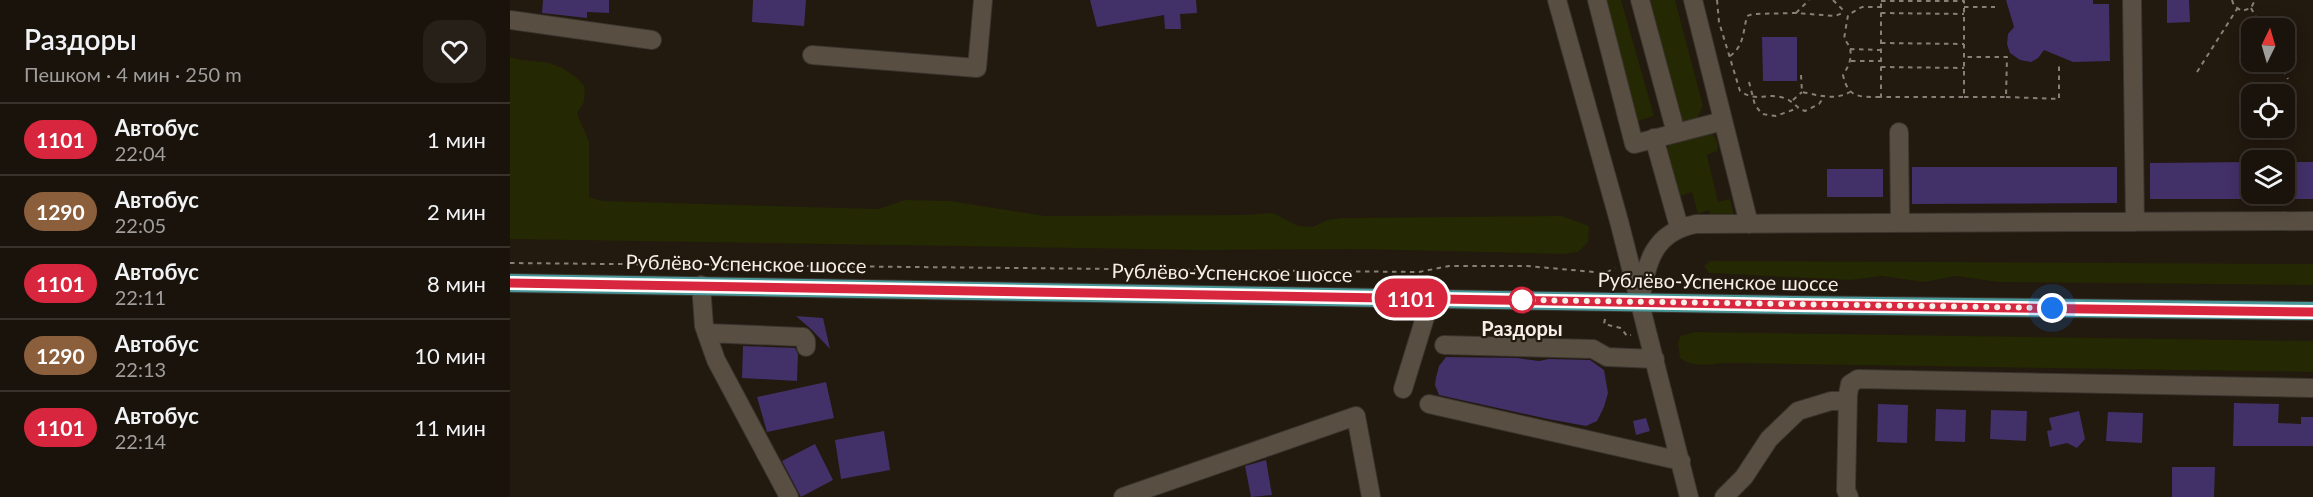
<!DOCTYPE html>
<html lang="ru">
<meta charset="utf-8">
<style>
body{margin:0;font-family:Lato,sans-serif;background:#272019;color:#f1f3f6;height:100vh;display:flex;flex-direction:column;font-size:22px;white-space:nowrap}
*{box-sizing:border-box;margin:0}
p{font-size:20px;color:#9f9e9d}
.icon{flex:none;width:33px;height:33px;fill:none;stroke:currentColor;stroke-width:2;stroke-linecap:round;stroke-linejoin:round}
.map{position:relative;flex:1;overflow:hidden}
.sheet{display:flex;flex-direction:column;background:#1a130b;width:510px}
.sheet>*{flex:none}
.badge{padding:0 12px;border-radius:20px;font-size:21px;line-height:39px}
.needle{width:39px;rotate:5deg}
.buttons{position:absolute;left:1731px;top:18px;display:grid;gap:12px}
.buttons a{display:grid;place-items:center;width:54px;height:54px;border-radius:12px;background:#1a130b;box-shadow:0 3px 15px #0003,0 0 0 2px #38322c;font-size:30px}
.you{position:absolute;width:30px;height:30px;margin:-15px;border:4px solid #fff;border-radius:50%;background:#1a73e8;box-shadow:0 0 0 9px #1a73e833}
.map>.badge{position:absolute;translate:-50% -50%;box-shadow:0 0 0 3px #fff}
.round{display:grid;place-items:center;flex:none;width:63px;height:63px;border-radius:18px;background:#272019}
.head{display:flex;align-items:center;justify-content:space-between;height:102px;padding:0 24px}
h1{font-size:28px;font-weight:600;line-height:45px}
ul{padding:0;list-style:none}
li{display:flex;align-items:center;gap:18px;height:72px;padding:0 24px;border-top:2px solid #38322c}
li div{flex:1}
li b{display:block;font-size:22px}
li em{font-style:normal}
li .badge{min-width:66px;font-weight:700;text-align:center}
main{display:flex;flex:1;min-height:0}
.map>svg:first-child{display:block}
.green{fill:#242803}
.building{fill:#423068}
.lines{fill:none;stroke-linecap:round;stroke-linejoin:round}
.minor-casing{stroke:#3a342e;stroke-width:20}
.major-casing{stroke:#3a342e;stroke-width:20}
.path{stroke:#888078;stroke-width:2;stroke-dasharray:4.5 4.5;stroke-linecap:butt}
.minor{stroke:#594e42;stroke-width:18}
.major{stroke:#489798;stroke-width:18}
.line-casing{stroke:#fff;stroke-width:14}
.line{stroke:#d7263d;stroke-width:9}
.walk{stroke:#f6efe8;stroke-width:6;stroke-dasharray:0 10.8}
.stop-dot{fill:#fff;stroke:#d7263d;stroke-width:3}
.labels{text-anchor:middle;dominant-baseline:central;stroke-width:4.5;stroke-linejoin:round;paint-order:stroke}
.street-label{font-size:20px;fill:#f6efe8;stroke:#22190f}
.stop-label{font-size:20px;font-weight:bold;fill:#f6efe8;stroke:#22190f}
</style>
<main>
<section class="sheet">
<div class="head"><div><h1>Раздоры</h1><p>Пешком · 4 мин · 250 m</p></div><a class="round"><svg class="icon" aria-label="heart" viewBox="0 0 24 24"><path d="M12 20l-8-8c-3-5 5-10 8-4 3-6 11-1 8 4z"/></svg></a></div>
<ul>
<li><span class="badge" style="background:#d7263d;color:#fff">1101</span><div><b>Автобус</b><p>22:04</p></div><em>1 мин</em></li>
<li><span class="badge" style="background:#8b5e3c;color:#fff">1290</span><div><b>Автобус</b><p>22:05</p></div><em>2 мин</em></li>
<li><span class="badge" style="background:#d7263d;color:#fff">1101</span><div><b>Автобус</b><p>22:11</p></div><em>8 мин</em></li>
<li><span class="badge" style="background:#8b5e3c;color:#fff">1290</span><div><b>Автобус</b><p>22:13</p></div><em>10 мин</em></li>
<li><span class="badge" style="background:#d7263d;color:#fff">1101</span><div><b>Автобус</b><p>22:14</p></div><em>11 мин</em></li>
</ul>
</section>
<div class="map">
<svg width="1803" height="497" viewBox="0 0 1803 497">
<rect width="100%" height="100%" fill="#22190f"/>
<path class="green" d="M1095,0H1111L1144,116L1128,121Z
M1137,0H1165L1193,106L1187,118L1171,123Z
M0,57C13,62 25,60 39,63C53,67 66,75 75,87L74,102L67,114L79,141V197L93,201L368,209L395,200L440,201L535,216L735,215L763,213L788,226L803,227L817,220L832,218L1052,216L1079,226L1078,242L1068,252L1053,254L851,249L690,250L0,239Z
M1200,132C1206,136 1209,144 1207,151L1197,155L1208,202L1220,199L1225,218L1202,219L1199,210L1188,214L1182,192L1166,197L1156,151L1160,143Z
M1200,261L1803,264V285L1488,282L1446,276L1414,282L1372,276L1340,280L1199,273L1194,266Z
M1185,332L1803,341V372L1220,363C1204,363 1183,369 1170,358L1168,343L1170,336Z"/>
<path class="building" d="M33,0H99V13L77,12V18L32,13Z
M243,0H296L294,26L242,22Z
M580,0H686L687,13L670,14L671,29H655L654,15L587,27Z
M1496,0H1583V4H1599L1600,61L1563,62L1534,50L1528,58L1521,62L1510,60L1500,53L1497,44L1498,34L1504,27Z
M1657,0H1679L1680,22L1657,23Z
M1252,37H1287V81H1253Z
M1742,162V199H1640V163Z
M1774,162H1803V199H1774Z
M1402,167H1607V203L1402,204Z
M1317,169H1373V197H1317Z
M286,316L313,318L320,349L302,330Z
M233,346L285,348L288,354L287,381L232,378Z
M936,357L1007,358L1029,361L1039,359L1080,360L1094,370L1098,393L1094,407L1087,421L1076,426L1038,419L929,395L925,385L926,378L929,366Z
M316,382L324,418L257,432L247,397Z
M1724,403L1769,404L1768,423L1791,424V417H1803V446H1723Z
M1368,404L1398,405L1397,443L1367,442Z
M1426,409L1456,410L1455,442L1425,441Z
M1481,410L1517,411L1516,441L1480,439Z
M1569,411L1575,439L1567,448L1557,443L1540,447L1537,431L1542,430L1539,418Z
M1598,412L1633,413L1632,443L1596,441Z
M1136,418L1140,431L1126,435L1123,421Z
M374,431L380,470L331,479L325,440Z
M305,444L323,480L291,497L272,461Z
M756,460L762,495L741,497L735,466Z
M1662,467H1705L1704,497H1662Z"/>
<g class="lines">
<defs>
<path id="minor" d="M1047,0L1109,221L1179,497
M1087,0L1124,144L1213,121
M1130,0L1166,133
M1183,0L1239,224
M1622,0L1625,222
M0,20L142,40
M302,55L467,68L473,0
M1389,132L1390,223
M1144,138L1169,227
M191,285L194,326L206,360L279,497
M1130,302C1136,263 1143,232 1186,224L1803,221
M197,333L293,337L296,341V347
M934,345L1083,349L1097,357L1145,359
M893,389L921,298
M919,404L1171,461
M613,497L846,416L861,497
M1214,497L1234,477L1259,439L1288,411L1321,401H1338
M1339,497L1336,490L1338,394L1340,384L1348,379L1803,388"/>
<path id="major" d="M0,283L1283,305L1803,311"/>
</defs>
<use href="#minor" class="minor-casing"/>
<use href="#major" class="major-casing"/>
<path class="path" d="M1207,0L1209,22L1230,91C1247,103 1257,92 1274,98C1282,100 1286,108 1295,111L1309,104L1314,97
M1323,0L1334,11
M1722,0L1724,6L1732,11L1741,8L1745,0
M1371,1H1454V97H1371Z
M1454,7H1485
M1741,8L1752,28
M1286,13L1299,0
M1371,13L1454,14
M1371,43L1454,44
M1340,49L1370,50
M1220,56C1234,46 1233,32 1237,16L1243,14L1286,13L1325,16L1335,12
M1341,61H1371
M1769,62L1778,79
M1371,67L1454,68
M1687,72L1727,9
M1291,75L1292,92C1309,95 1324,101 1340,92
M1239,82L1245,105L1252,114L1266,116L1288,108
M1370,97C1349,97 1338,98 1333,75C1341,63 1345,50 1334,39L1338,15L1352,7H1371
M1454,97H1496L1497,57H1454
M1496,97L1549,99V66
M1283,100L1292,92
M0,263L909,272L939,266H1017L1095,273L1105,268
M1095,319L1094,324L1111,328L1117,336L1121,335"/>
<use href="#minor" class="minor"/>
<use href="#major" class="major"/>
</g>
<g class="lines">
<defs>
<path id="line" d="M0,283L1283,305L1803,312"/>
</defs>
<use href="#line" class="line-casing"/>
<use href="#line" class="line"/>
<path class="walk" d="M1012,300L1542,308"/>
</g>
<circle class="stop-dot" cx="1012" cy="300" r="12"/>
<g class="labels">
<g class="street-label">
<text transform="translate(236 263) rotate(1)">Рублёво-Успенское шоссе</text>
<text transform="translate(722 272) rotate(1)">Рублёво-Успенское шоссе</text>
<text transform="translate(1208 281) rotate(1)">Рублёво-Успенское шоссе</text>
</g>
<g class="stop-label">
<text x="1012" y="328">Раздоры</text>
</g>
</g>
</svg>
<div class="buttons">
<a><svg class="needle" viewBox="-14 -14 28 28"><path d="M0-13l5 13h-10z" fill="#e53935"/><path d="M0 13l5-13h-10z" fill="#9f9e9d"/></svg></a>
<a><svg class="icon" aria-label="locate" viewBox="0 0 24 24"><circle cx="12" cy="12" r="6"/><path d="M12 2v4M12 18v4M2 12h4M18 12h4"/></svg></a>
<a><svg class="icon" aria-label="layers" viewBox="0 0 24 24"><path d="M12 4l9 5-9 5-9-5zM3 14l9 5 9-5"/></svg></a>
</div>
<div class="you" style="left:1542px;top:308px"></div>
<b class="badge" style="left:901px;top:298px;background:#d7263d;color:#fff">1101</b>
</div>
</main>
